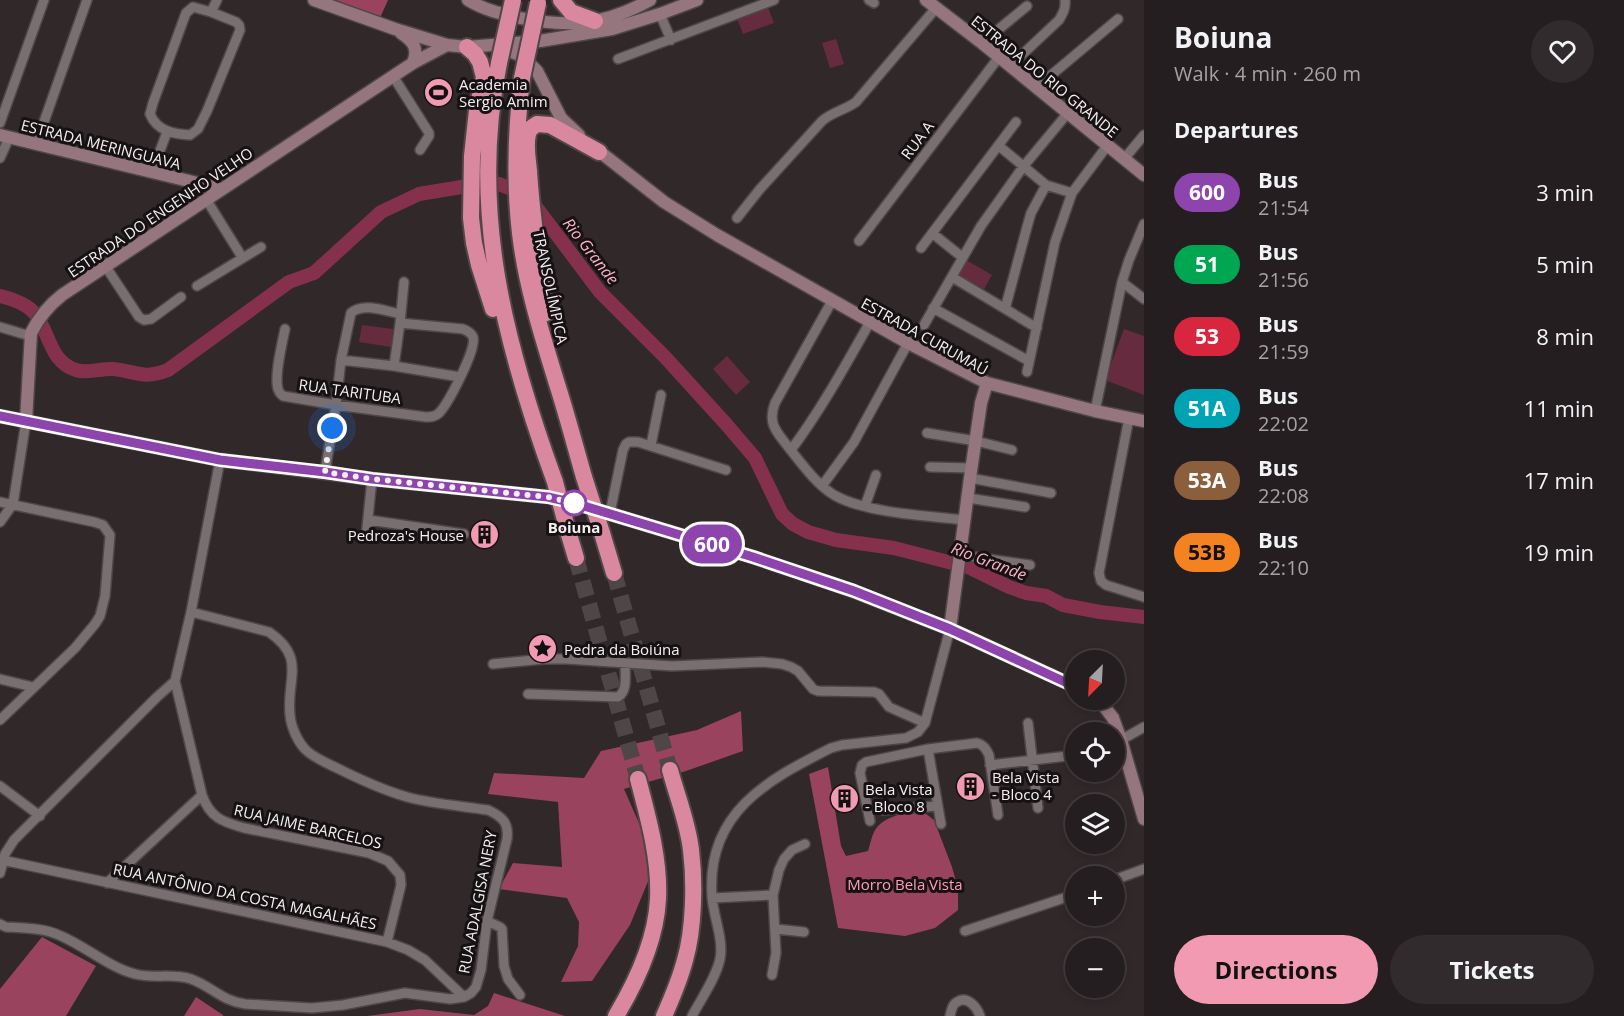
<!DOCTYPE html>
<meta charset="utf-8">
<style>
body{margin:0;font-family:"Open Sans",sans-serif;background:#312b2d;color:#f1f3f6;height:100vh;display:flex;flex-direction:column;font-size:22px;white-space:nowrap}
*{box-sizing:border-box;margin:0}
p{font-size:20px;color:#a3a2a5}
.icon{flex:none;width:33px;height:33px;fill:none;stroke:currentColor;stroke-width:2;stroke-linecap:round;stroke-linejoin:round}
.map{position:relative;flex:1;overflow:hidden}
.side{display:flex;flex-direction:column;background:#251e20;width:480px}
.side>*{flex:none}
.badge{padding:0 12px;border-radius:20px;font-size:21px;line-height:39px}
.needle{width:39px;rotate:204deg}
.controls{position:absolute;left:1065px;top:650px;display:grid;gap:12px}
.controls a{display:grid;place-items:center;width:60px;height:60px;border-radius:50%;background:#251e20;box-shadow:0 3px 9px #0003,0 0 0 2px #423c3e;font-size:30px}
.you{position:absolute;width:30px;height:30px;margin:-15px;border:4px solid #fff;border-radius:50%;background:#1a73e8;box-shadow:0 0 0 9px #1a73e833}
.map>.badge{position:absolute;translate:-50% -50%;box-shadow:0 0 0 3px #fff}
h2{padding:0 30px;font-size:22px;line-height:54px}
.round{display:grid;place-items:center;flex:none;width:63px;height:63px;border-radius:32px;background:#312b2d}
.overview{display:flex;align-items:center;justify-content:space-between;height:102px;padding:0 30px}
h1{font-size:28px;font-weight:700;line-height:45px}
.primary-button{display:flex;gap:12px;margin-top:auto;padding:12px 30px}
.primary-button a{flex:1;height:69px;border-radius:36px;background:#f19ab2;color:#111;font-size:24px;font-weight:700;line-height:69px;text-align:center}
.primary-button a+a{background:#312b2d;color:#f1f3f6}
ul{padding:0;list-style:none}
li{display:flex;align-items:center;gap:18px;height:72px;padding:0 30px}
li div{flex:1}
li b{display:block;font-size:22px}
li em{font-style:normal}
li .badge{min-width:66px;font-weight:700;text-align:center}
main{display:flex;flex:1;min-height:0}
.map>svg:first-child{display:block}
.green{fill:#662b3e}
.forest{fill:#99435f}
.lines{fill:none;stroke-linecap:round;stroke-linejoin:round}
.river{stroke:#85314e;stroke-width:14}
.highway-tunnel{stroke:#4f4648;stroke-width:16;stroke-dasharray:16 8;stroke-linecap:butt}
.street-casing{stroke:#4e4648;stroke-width:12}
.secondary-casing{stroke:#4e4648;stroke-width:15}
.highway-casing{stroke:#4e4648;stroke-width:20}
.street{stroke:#796e70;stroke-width:9}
.secondary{stroke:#96767e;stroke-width:12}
.highway{stroke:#da889f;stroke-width:16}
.highway-bridge-casing{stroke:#4e4648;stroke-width:20;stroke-linecap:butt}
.highway-bridge{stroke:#da889f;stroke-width:16}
.line-casing{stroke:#fff;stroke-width:14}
.line{stroke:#8e44ad;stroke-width:9}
.walk{stroke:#f6eff1;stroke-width:6;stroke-dasharray:0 10.8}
.stop-dot{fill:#fff;stroke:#8e44ad;stroke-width:3}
.labels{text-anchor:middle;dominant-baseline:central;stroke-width:6;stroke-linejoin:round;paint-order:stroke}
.street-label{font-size:15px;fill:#f6eff1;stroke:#161213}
.poi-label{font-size:15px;fill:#f6eff1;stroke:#161213;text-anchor:start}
.stop-label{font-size:15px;font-weight:bold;fill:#f6eff1;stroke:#161213}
.park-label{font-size:15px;fill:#ff9eb9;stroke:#161213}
.water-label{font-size:16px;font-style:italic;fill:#fbb2c5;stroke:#161213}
</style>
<main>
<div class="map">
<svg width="1144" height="1016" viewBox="0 0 1144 1016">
<rect width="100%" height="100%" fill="#31282a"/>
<path class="green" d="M767,5L774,23L743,34L736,16Z
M836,39L844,64L830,68L822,43Z
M966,260L992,275L984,289L958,275Z
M362,325L393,329L391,347L359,342Z
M1124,329L1144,336V395L1105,380Z
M727,356L750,382L736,395L713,369Z"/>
<path class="forest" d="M333,0H388L380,18Z
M741,711L743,751L686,771L624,789L646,839L649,879L630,925L592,981L561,982L578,946L579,922L567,898L499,889L513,863L562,867L558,802L488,794L494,773L584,778L601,751L697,730Z
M828,767L841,846L846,856L868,851C870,845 871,838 874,832C882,816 905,813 921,810L934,820L952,867L958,888V910L935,928L905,936L838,928L809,774Z
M42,937L96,966L66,1016H0V989Z
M494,993L565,1016H367L420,1009L474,1015L488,1006Z
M196,997L223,1015V1016H184Z"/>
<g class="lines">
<path class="river" d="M0,296C13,299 28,304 36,315C50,334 50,362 76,370C88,374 101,368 113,369C136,371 143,380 168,370L289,282L314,273L381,212L419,194L486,183L499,184L514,190L536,207L600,292L665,357L726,424L755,458L782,514L793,524L808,532L836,540L894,548L968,567L1009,587L1026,593L1046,596L1063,605L1100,612L1144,617"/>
<path class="highway-tunnel" d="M576,558L638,779
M614,573L670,770"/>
<defs>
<path id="street" d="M869,0L874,3
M193,7L211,12L236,22L239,25L240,30L207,111L198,129L190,135C173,134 157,131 150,114L153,103L186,13Z
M211,12L217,0
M660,14L671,40
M982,43L1027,6
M618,59L774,0
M1010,66L1059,20C1063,13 1066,8 1065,0
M393,76L429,133V136L420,150
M1037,89L1043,82L1118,19
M0,123L44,0
M39,136L87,0
M999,146L1046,185L1072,193
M0,158L9,138
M1124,159L1144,135
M152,172L167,132
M206,199L242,257
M737,218L760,189L822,121C832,112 845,110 856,102L936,8
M932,233L962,257
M859,241L999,57
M921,248L1016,122
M106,267L139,317L144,320L151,319L181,297
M952,277L1037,328
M1122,282L1144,299
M197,286L261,247
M832,301L775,403C767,424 777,432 789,448C802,464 816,484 834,495C865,513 929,516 965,520
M933,308L1029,361
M1005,309L1027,227L1031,213L1046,185
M924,325L981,226L1023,167L1067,114
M0,327L30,336
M285,329C282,344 274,376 278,389C279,393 280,393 283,396L336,405L426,417C431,417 435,417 439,413C448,404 477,349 473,337C471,332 467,331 463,329L400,323
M341,360L394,366L460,377
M394,366L400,323L404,282
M1027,372L1055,242L1072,193L1107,146
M1095,411L1122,282L1129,260L1144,224
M1129,418L1099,573L1101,581L1106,585L1144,597
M927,433L976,441L1012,450
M651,445L661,395
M791,450C821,410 845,366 870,322
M220,460L191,612L175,681L202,795C210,818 223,822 244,828L369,853L388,861L400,875L401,885L387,942
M930,467L972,468
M325,472L336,405L341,360L351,313C363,302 386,311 400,314
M970,478L1051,493
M822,486L854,442L908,343
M968,498L1025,507
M0,502L94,522L103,525L110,535L105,596L100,616L95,624L75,648L0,720
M865,506L876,475
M610,513L623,450L626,444L629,442H638L726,470
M369,520L464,534
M0,522L13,504L26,421
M366,537L372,479
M961,555L1030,565
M493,664L544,659H566L672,666L762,662L782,664L791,667L798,671L813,689L818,691L874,692L879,694L889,707L925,723
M0,679L33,687
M528,694L618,697C628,691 625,675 625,664
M1028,723L1038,808
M1121,740L1144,727
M928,749L941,824
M990,765L1076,755
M0,786L40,816
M883,810L937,806
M870,821L860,773L862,765L866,762L928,749L977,743C984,745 986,749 989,755L998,815
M2,860L387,942L408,950L425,960L464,997
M0,873L5,854L14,840L157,697L175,681
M1114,880L1144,869
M107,883L202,795
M712,898L773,895
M487,921L500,927L502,929L504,966L508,979L520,995
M0,924L6,927C24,928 45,928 61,936C85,946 110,968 135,974C153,979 173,973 191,979C211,986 222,1001 245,1004L312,1008L343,1005L405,993L450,999L464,997L471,993L476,987L481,970L487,921L507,839C509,823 503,817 488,810C462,806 433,804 407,797C383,790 361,780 339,769C329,764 316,759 307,751C298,743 291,727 290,715C286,679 307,658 269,632L191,612
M776,929L804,932
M965,931L1076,894
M772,975L776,953L773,895L779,870L784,859L792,850L805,844
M692,1016C701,999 716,978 720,959C724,939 713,916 712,896C706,813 767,780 831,748L842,745L906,738L918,732L925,723L950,629
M950,1016C951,1012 952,1004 957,1002C967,995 977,1007 980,1016"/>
<path id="secondary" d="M314,0L395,29L447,45L467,47L540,41L612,29L660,14L697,0
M468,0C484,10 502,14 520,18C570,28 605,25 650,0
M926,0L982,43L1144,175
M401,33C413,41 419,48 413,63
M496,46L522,56L537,71L561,118L579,135
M0,135L222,189
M595,148L664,202L717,235L908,343L987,383L1095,411L1144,421
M0,416L220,460L372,479L548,497L574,503L753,557L853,591L950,629L1076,687
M26,421L31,333C39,317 48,306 62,295L413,63L447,45
M950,629L970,478L981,403L987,383
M1096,699L1103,705L1113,718L1121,740L1144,819"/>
<path id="highway" d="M561,0L571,12L595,21
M467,47L475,54L480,62L484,77L477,110L472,156L471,218L474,243L479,265L493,309
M499,63C469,210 505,345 555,482
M522,78C516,129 514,182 520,233C526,285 542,335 557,384C567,415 575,446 584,477
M546,313C539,266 532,219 529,171C528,159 525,146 528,134C529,129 532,127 537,124L550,125L599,152
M567,528L576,558
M602,533L614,573
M616,1016C637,981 656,940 658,899C660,859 648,817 638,779
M664,1016C672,998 680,979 685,960C694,929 695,883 691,850C688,823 677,796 670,770"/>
</defs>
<use href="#street" class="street-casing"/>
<use href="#secondary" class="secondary-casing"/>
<use href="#highway" class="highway-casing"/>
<use href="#street" class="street"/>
<use href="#secondary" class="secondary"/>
<use href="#highway" class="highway"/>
<defs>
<path id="highway-bridge" d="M499,63L513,0
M522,78L538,3
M584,477L602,533
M555,482L567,528"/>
</defs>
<use href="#highway-bridge" class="highway-bridge-casing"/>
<use href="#highway-bridge" class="highway-bridge"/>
</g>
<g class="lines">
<defs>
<path id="line" d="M0,416L220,460L325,472L372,479L548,497L574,503L753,557L854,591L950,629L1076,687"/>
</defs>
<use href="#line" class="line-casing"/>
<use href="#line" class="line"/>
<path class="walk" d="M332,428L325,472L372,479L548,497L574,503"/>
</g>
<defs>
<symbol id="stadium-disc" viewBox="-11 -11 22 22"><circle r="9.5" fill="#f19ab2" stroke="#161213"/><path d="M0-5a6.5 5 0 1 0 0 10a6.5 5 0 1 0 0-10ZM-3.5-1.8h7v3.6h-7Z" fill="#111"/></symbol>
<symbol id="building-disc" viewBox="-11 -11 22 22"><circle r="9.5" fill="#f19ab2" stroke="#161213"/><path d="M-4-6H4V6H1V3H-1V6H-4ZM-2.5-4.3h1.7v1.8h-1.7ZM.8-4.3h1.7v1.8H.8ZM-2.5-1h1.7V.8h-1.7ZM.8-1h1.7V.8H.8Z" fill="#111"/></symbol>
<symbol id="sight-disc" viewBox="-11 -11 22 22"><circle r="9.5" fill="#f19ab2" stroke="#161213"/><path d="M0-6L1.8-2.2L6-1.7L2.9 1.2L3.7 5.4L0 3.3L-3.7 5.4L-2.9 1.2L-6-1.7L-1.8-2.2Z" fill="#111"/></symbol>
</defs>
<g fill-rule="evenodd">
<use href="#stadium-disc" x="422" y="76" width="33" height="33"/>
<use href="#building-disc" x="468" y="518" width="33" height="33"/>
<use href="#sight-disc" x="526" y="632" width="33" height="33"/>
<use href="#building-disc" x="954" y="770" width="33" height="33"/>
<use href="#building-disc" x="828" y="782" width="33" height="33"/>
</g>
<circle class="stop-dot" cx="574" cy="503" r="12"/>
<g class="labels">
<g class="street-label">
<text transform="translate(1045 76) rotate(39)">ESTRADA DO RIO GRANDE</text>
<text transform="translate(917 140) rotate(-53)">RUA A</text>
<text transform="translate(101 144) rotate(14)">ESTRADA MERINGUAVA</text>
<text transform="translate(160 212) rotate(-34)">ESTRADA DO ENGENHO VELHO</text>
<text transform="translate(551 287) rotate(78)">TRANSOLÍMPICA</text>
<text transform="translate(925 336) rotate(29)">ESTRADA CURUMAÚ</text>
<text transform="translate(350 391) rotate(8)">RUA TARITUBA</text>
<text transform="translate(308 826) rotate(13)">RUA JAIME BARCELOS</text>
<text transform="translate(245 896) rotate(12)">RUA ANTÔNIO DA COSTA MAGALHÃES</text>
<text transform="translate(477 902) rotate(-79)">RUA ADALGISA NERY</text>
</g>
<g class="poi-label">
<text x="459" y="84">Academia<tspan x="459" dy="17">Sergio Amim</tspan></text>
<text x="464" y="535" text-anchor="end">Pedroza's House</text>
<text x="564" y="649">Pedra da Boiúna</text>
<text x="992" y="777">Bela Vista<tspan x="992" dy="17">- Bloco 4</tspan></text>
<text x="865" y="789">Bela Vista<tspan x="865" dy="17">- Bloco 8</tspan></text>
</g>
<g class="stop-label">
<text x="574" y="527">Boiuna</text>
</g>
<g class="park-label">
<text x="905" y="884">Morro Bela Vista</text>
</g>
<g class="water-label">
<text transform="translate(591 251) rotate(52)">Rio Grande</text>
<text transform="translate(989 561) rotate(21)">Rio Grande</text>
</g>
</g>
</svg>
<div class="controls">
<a><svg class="needle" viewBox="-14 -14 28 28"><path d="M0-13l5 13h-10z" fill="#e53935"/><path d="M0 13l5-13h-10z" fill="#a3a2a5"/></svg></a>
<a><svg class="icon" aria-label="locate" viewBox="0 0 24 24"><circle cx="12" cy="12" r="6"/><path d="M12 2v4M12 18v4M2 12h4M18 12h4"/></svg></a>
<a><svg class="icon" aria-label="layers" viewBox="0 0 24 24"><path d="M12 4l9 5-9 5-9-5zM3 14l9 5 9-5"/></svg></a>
<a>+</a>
<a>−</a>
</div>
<div class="you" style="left:332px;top:428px"></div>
<b class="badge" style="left:712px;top:544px;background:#8e44ad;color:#fff">600</b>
</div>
<section class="side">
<div class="overview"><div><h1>Boiuna</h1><p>Walk · 4 min · 260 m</p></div><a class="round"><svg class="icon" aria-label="heart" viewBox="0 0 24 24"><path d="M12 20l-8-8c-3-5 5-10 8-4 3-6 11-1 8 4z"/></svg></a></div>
<h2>Departures</h2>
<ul>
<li><span class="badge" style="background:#8e44ad;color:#fff">600</span><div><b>Bus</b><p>21:54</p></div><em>3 min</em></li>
<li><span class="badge" style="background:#00a651;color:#fff">51</span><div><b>Bus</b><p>21:56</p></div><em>5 min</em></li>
<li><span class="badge" style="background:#d7263d;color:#fff">53</span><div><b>Bus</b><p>21:59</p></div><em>8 min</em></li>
<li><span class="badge" style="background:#00a3b4;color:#fff">51A</span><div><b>Bus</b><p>22:02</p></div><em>11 min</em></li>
<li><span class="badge" style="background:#8b5e3c;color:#fff">53A</span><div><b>Bus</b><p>22:08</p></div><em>17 min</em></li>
<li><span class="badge" style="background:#f58220;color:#111">53B</span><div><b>Bus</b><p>22:10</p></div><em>19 min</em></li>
</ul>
<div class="primary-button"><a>Directions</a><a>Tickets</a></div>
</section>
</main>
